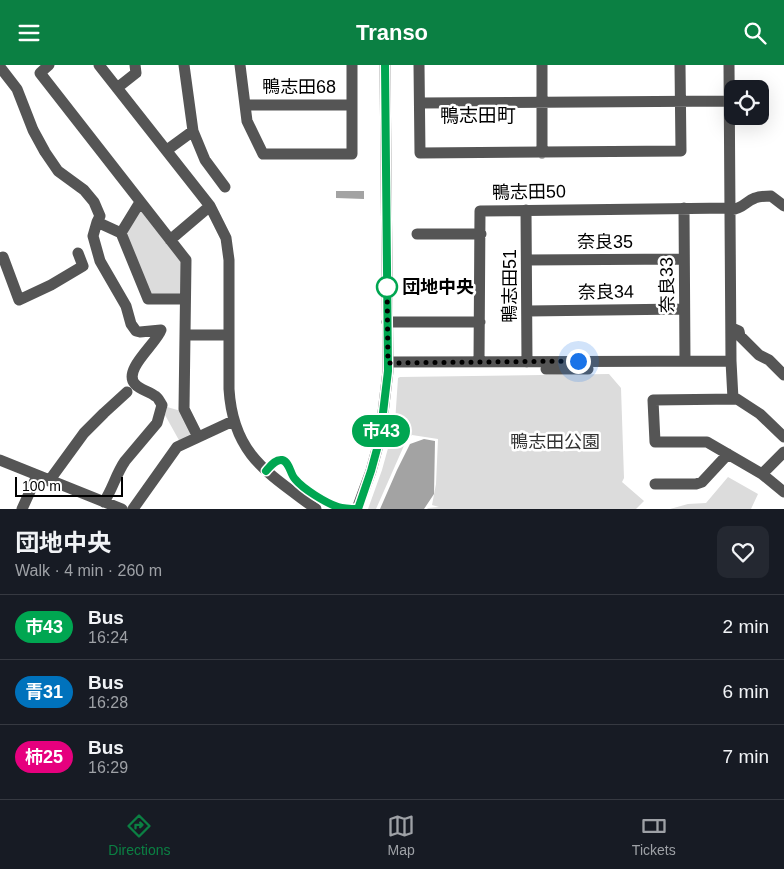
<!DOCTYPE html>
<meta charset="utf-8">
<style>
body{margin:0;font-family:Helvetica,"Noto Sans JP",sans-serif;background:#242831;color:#f1f3f6;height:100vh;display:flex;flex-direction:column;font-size:19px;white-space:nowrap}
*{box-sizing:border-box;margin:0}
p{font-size:16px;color:#9ea1a6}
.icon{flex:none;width:28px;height:28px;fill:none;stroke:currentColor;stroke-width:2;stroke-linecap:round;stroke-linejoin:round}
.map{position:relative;height:444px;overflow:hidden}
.drawer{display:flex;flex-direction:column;background:#171b24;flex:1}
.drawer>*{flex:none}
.badge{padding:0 10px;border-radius:16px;font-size:18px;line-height:32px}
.buttons{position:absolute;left:724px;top:15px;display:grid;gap:10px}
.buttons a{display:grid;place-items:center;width:45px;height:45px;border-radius:10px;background:#171b24;box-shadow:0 5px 20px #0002;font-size:25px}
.scale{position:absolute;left:15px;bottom:12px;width:108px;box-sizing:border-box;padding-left:5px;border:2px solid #000;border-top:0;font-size:14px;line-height:18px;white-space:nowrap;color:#000;-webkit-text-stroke:4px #fff;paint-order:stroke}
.you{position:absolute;width:25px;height:25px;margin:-12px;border:4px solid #fff;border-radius:50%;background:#1a73e8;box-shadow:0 0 0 8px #1a73e833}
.map>.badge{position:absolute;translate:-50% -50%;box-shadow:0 0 0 2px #fff}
.round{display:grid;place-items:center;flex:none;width:52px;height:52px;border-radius:10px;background:#242831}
.overview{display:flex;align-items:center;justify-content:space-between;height:85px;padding:0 15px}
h1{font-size:24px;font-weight:700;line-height:38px}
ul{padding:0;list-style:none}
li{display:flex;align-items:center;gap:15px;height:65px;padding:0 15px;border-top:1px solid #363941}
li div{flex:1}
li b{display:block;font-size:19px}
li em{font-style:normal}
li .badge{min-width:55px;font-weight:700;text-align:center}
header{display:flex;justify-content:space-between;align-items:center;height:65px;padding:0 15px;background:#0b8043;color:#fff;font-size:22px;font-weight:700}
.tab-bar{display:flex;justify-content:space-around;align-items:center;height:70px;border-top:1px solid #363941;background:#171b24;font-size:14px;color:#9ea1a6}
.tab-bar a{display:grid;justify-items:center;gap:2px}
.tab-bar .selected{color:#0b8043}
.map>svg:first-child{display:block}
.green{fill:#dcdcdc}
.water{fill:#a3a3a3}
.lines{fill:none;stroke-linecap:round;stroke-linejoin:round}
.minor{stroke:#555;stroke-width:11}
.line-casing{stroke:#fff;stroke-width:11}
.line{stroke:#00a651;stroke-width:8}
.walk{stroke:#000;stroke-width:5;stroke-dasharray:0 9}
.stop-dot{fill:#fff;stroke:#00a651;stroke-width:2.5}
.labels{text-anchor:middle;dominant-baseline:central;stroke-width:5;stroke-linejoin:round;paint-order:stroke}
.street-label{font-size:18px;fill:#000;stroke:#fff}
.stop-label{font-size:18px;font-weight:bold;fill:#000;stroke:#fff;text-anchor:start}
.park-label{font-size:18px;fill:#333;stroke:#fff}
.neighbourhood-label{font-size:19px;fill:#000;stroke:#fff}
</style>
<header><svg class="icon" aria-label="menu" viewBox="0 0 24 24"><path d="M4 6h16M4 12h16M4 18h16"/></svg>Transo<svg class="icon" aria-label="search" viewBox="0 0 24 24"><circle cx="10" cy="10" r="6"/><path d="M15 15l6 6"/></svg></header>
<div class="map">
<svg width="784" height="444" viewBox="0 0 784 444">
<rect width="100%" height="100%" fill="#fff"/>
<path class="green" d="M140,145L183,196L182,228L179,231L151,229L127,172V166Z
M609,309L621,323L624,413L622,417L644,436L636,444H427L428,443L439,442L432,440L436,419L438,374L412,370L406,376L376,444H368L382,405L395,358L398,313L400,312Z
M167,342L181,346L193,368L191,372L180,377L165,350Z
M728,412L758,429L751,444H670L688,439L706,438Z"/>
<path class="water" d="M336,126H364V134L336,133Z
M424,374L435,376L434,429L424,444H380L397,405L410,379Z"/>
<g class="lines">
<path class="minor" d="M49,0L40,8L186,195L184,344L198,372
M99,0L210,141L226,173L229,195V324C233,390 268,408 316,444
M184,0L193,66L205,95L225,122
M240,0L247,56L263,89H352V0
M419,0L420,88L681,86L680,0
M0,2L17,24L33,65L45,87L58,106L84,125L94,137L100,151L97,157
M117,23L136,8L135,0
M420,38L729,36
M246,40H351
M167,85L193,66
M542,88V0
M140,137L121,168L148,234H185
M684,143L685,296
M526,145L527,297
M730,145C745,143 744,137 755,133C760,131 766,131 771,131L784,141
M417,169H481
M170,175L210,141
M0,193L3,192L19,235L51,220L83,201L78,188
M527,195L684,194
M528,246L684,244
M387,257H480
M732,263L739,266L740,271L759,290L769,295L784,310
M185,270H229
M731,296L733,334
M388,297L731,296L729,0
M479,297L480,146L730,143
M546,304H588
M784,372L760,349L737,334L653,335L655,377H707L762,409L784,427
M0,395L122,444
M762,409L784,387
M49,416L84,368L104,348L127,327
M655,419H696L702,417L728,389
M104,437C113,423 116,409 125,396L157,358L162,340C160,337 158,332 155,331C149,326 140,325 135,319C122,305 157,278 161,265L140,267L136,266L131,259L126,241L100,196L93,171L97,157L121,168
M22,444L37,411
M133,444L177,382L233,356
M357,444L371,406L380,373L388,306L385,0"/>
</g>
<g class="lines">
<defs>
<path id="line" d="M266,406C270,402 275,394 282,395C290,397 290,409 295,414C303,424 326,438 338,442C344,444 351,444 358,444L371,406L380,373L388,306L385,0"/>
</defs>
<use href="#line" class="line-casing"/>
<use href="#line" class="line"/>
<path class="walk" d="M387,222V216L388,298L578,296"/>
</g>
<circle class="stop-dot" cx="387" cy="222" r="10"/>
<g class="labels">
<g class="street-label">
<text x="299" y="22">鴨志田68</text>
<text transform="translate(529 127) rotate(-1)">鴨志田50</text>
<text x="605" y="177">奈良35</text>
<text transform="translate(667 220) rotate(-91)">奈良33</text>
<text transform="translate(510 221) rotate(-90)">鴨志田51</text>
<text transform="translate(606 227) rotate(-1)">奈良34</text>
</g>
<g class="stop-label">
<text x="402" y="222">団地中央</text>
</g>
<g class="park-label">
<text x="555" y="377">鴨志田公園</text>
</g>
<g class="neighbourhood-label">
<text x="478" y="50">鴨志田町</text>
</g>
</g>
</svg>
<div class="buttons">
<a><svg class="icon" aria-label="locate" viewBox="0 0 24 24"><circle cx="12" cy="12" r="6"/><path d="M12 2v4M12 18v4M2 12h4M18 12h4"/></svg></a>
</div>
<div class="scale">100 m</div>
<div class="you" style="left:578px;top:296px"></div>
<b class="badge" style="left:381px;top:366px;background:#00a651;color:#fff">市43</b>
</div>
<section class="drawer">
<div class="overview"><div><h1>団地中央</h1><p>Walk · 4 min · 260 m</p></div><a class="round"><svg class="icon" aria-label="heart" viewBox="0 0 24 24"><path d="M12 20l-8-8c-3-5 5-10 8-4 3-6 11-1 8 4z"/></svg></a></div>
<ul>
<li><span class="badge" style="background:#00a651;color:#fff">市43</span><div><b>Bus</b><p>16:24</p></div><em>2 min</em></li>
<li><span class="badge" style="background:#0072bc;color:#fff">青31</span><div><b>Bus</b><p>16:28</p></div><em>6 min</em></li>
<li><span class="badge" style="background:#e6007e;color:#fff">柿25</span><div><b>Bus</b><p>16:29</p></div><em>7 min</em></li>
</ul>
</section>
<nav class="tab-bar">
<a class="selected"><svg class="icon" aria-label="directions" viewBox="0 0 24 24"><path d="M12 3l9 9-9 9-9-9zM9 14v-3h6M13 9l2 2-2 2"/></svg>Directions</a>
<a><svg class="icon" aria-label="map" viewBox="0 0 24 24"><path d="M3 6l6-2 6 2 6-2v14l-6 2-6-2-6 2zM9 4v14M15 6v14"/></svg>Map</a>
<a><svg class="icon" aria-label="tickets" viewBox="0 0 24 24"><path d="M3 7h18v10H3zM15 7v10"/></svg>Tickets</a>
</nav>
